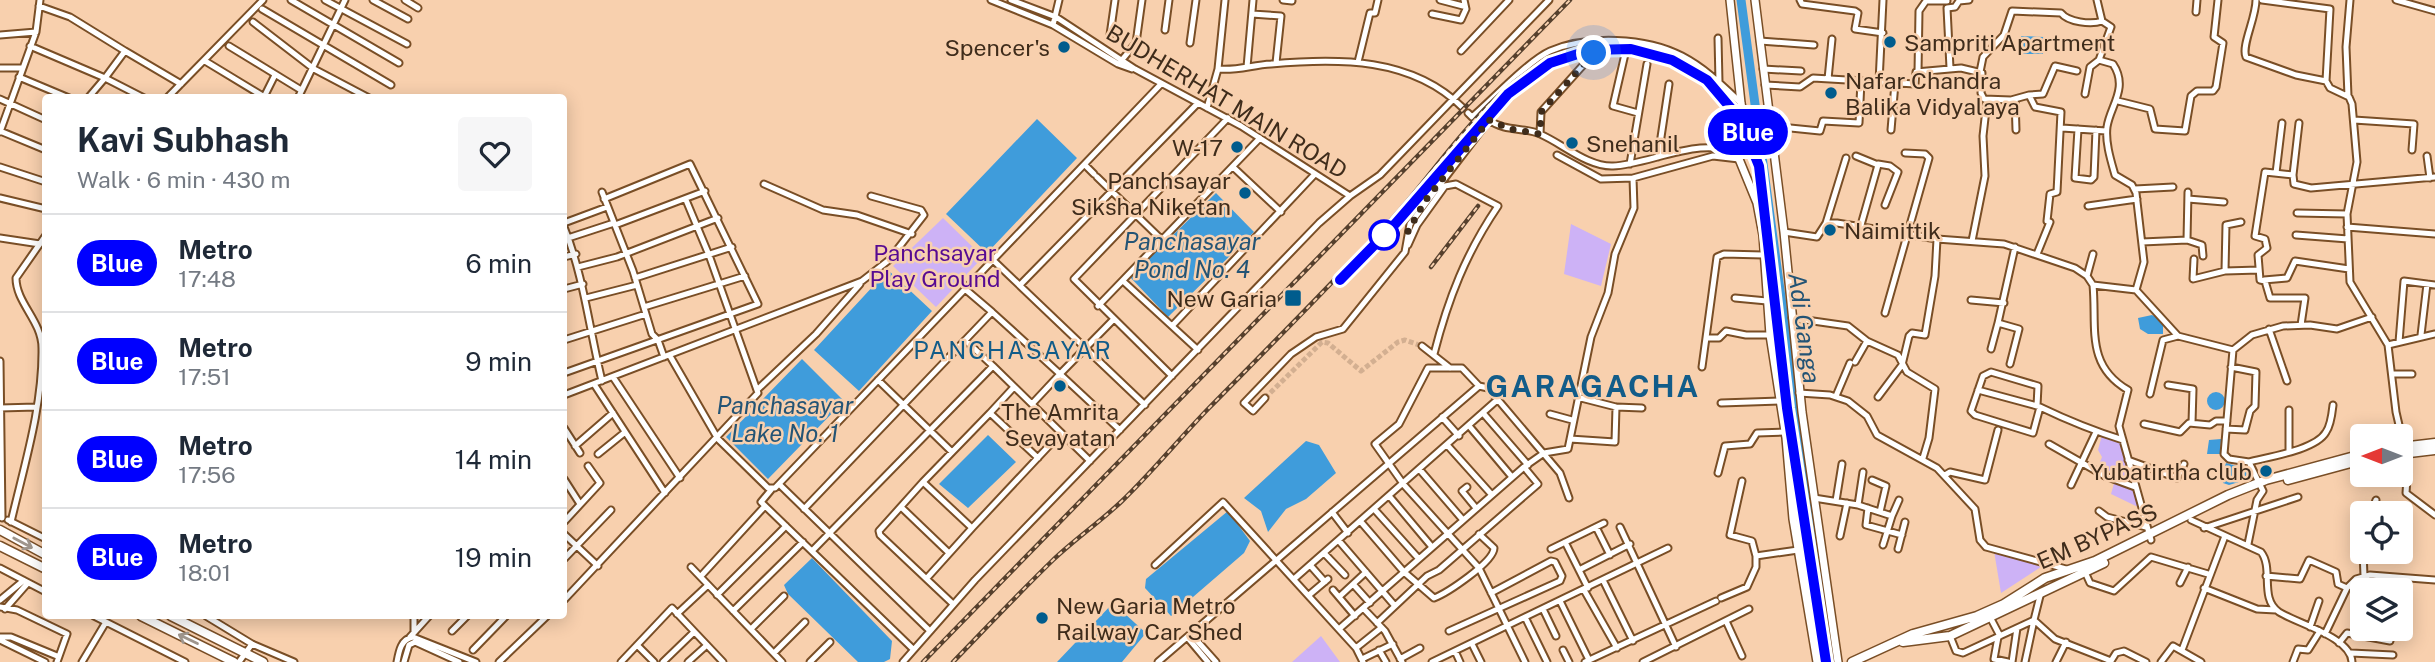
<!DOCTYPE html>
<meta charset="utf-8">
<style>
body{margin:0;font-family:"Public Sans",sans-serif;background:#f6f6f7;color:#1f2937;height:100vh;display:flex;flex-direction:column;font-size:26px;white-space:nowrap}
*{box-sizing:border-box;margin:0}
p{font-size:23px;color:#747a83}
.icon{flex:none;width:38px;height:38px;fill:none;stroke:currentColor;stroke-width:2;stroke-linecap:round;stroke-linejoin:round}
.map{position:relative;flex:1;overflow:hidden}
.details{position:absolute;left:42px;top:94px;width:525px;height:525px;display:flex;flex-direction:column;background:#fff;border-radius:7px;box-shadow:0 4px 18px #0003}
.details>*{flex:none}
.badge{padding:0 14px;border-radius:23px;font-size:24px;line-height:46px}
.needle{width:46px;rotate:270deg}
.tools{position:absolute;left:2350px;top:424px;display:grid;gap:14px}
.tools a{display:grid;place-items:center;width:63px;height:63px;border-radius:7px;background:#fff;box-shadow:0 4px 18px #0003;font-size:35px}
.you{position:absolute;width:35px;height:35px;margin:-18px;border:5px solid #fff;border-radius:50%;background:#1a73e8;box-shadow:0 0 0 10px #1a73e833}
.map>.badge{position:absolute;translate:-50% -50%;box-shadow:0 0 0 4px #fff}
.round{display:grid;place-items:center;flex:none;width:74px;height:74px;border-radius:7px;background:#f6f6f7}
.summary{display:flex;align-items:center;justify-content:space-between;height:119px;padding:0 35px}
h1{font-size:33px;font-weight:700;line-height:52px}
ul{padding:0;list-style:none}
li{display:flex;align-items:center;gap:21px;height:98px;padding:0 35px;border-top:2px solid #e0e1e3}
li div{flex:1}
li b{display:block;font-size:26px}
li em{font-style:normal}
li .badge{min-width:77px;font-weight:700;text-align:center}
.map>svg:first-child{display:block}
.green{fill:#cdb2f6}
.water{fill:#3f9cdb}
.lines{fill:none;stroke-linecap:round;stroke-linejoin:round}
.river{stroke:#3f9cdb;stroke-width:9}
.street-tunnel{stroke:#d3af91;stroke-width:5;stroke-dasharray:5 2.5;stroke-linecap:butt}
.street-casing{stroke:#794e26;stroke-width:9}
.secondary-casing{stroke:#794e26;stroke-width:10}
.primary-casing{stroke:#794e26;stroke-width:11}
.street{stroke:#fff;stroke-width:5}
.secondary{stroke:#fff;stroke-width:7}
.primary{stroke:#fff;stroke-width:8}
.rail-casing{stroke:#56402d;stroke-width:4.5}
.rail{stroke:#f8d0ae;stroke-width:2;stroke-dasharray:5;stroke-linecap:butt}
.oneway{stroke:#9f968d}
.line-casing{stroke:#fff;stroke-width:16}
.line{stroke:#00f;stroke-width:10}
.walk{stroke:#3f2c1b;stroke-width:7;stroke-dasharray:0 12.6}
.poi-dot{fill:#005c8d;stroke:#f8d0ae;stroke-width:2.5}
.stop-dot{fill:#fff;stroke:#00f;stroke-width:3.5}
.labels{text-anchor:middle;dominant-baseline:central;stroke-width:5;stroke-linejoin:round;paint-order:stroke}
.poi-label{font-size:23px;fill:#3f2c1b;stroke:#f8d0ae;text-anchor:start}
.street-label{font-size:23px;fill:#3f2c1b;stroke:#f8d0ae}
.park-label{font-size:23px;fill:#570a92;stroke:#f8d0ae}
.water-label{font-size:24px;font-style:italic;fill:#245475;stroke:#f8d0ae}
.neighbourhood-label{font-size:24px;letter-spacing:2px;fill:#125c89;stroke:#f8d0ae}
.district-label{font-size:30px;font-weight:bold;letter-spacing:2px;fill:#125c89;stroke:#f8d0ae}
</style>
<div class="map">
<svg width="2435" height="662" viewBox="0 0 2435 662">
<rect width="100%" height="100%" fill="#f8d0ae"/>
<path class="green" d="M943,218L983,257L936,307L893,266Z
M1571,224L1611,244L1601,286L1564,274Z
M2102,435L2122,441L2131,478L2098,467L2102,457L2098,450Z
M2115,480L2133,488L2138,507L2111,494Z
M1994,551L2044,565L2001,593Z
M1321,636L1340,662H1292Z"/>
<path class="water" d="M2021,36L2044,37L2043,54H2016L2021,49Z
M1037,119L1077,158L987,253L946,214Z
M1216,193L1254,232L1168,317L1130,277Z
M888,270L932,311L859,391L814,350Z
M2152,315L2163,321V334H2148L2140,329L2138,318Z
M802,359L844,401L768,479L726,437Z
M2207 401a9 9 0 1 1 18 0a9 9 0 1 1-18 0Z
M988,435L1016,462L968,508L939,484Z
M2221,439L2220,454H2207L2209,440Z
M1306,441L1319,445L1336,473L1306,499L1286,509L1268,532L1261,511L1244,498Z
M2226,463L2252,470L2255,477L2229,485L2223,483L2222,474Z
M1228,511L1250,541L1244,553L1171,616L1145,588L1146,579Z
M812,558L892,641L890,659L884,662H858L788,594L784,585Z
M1113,603L1146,633L1122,662H1057Z"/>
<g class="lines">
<path class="river" d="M1741,0L1830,662"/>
<path class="street-tunnel" d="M1647,64L1650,47
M1265,398L1322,342L1328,343L1361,371L1398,342L1405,340L1422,346"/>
<defs>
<path id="street" d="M291,0L399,63
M325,0L407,44
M373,0L408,19
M405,0L418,8
M991,0L1053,25L1118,64L1132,69
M1011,0L1056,17L1135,69L1241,126L1350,196
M1283,0L1292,1
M1440,0L1463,6
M1800,0L1802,4L1855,11L1858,13L1855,29L1883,33
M2256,0C2256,18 2241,46 2246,57L2296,75L2326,81L2330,88L2349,97L2352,104L2357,162L2347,214L2350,282L2388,345L2396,412L2408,464L2406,493L2435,515
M2262,0L2330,9L2326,81
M2396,0L2435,11
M39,6L70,17L125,51
M262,9L391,85
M2196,12L2197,0
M1252,14L1281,16L1276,63
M1432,14L1461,20L1466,9L1464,0
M253,22L314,69L369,98
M1053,25L1059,0
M1165,30L1169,0
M0,35L36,32
M1110,35L1115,0
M1718,38L1719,82
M1760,41L1814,45
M1190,43L1196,0
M30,46L105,78L88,98
M229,46L301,90
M1461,51L1509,0
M1625,54L1613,106L1638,113
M205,61L266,98
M1121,61L1136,43L1142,0
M1358,62L1370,13H1375L1378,0
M1247,67L1253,0
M0,68H23
M1950,68L1947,8L1955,7L1959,1L1969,0
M1218,69C1237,71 1252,65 1271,64C1338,58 1412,57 1463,108
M1763,69L1801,71
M1918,72L1919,11L1926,1H1947
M1980,72L1983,57L2004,35L2012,11L2061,13C2068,22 2091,25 2102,21
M19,77L69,98
M1828,79L1832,39
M1879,82L1883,0
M1765,85L1800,87L1813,78L1915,84L1916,72L1961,68L1982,73L1981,93L1984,99L2011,100L2029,95L2035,107L2061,112L2057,192L2050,194L2047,221L2050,222L2037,254
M2085,94L2090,67L2099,60
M265,95L275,75
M2029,95L2043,94L2055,66L2077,71
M2348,96L2346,47L2350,0
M144,98L105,78L125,51L181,84
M167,98L263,0
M298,98L345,0
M0,99L46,120
M2015,99L2016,130
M2118,101L2150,109L2155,129L2185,131L2191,96L2197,91H2213L2216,87L2223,43L2214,37L2218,0
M1207,108L1218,69L1225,0
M1468,113L1472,117C1492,100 1528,61 1550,51C1587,35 1646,37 1682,56C1705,68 1722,85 1741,103
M2354,120L2414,124L2412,150
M1770,126L1820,131L1823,121L1859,123L1861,81
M2062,128L2106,131
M2078,129L2075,178L2091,180L2094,177L2096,130
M1891,130L1895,83
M0,131L46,150
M0,132L36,32L40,0
M1540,134L1541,112L1594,53L1592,43
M1557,155L1601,179L1633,178
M1856,156L1878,165L1861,225
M2427,156L2430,178
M1658,157L1669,84
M1630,164L1647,64
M1878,164L1890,166L1898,172L1885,205
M1085,165L1094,174
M0,167L46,182
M1233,167L1281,212
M2276,173L2282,123
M2293,175L2299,123
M1097,177L1163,241
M764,184L823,210L857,215L912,234
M2135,189L2173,187
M602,192L633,271L652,334L658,340L664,357
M2188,192L2187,240L2202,245L2203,256
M0,198L46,209
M2188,199L2224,202
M2088,206L2137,199
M2297,213L2347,214
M564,223L607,207
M1826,223L1846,158
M615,225L705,191
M564,227C584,277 589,328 602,381
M2347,227L2435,234
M1784,232L1817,237L1826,223H1837L1937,239L2004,244L2075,268L2087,276L2093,285C2097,327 2085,365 2128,390L2119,426L2151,540
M2296,235L2348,239
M0,238L40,244
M568,238L614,223
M1972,241L1985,176L1983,136L1987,100
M2142,242L2187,240
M1408,245L1417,225L1445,186L1456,184L1498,206C1466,253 1448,299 1434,354
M564,257L576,254
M2194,259L2193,279L2225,271L2259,270
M993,260L1145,405
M578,267L617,257L718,218
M2225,271L2226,225L2241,222
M2087,276L2093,254
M635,278L732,247
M2264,280L2287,278L2295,261L2349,269
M1123,281L1198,350
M1020,285L1198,103
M2093,285L2136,290L2144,262L2136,193L2132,185L2115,175C2111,161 2105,142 2107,127C2110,106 2129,88 2113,64L2099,60L2111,27L2102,21L2097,0
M564,289L583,284
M965,289L992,312
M2136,290L2178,336L2233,350L2224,454L2229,459L2249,462L2263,491L2257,500L2248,544
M586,298L637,285
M1735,298L1767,301
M1971,300L2004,303
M1098,306L1260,138
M644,307L745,276
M1885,313L1929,158L1925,154L1905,153
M1792,318L1848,326L1867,341L1898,355L1907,372L1935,389L1929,438L1923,458
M1113,320L1060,374L1120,430
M2301,325L2305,298H2270L2265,281L2260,280L2258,255L2267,248L2265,239L2255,236L2265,172L2293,175L2294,184L2311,188L2435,177
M1172,326L1315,174
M2269,329L2287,381
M2421,335L2427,284
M1706,338H1719L1726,331L1746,335H1770
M564,340L646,314
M965,340L993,366
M2399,342L2404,281L2435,285
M2388,345L2435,334
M1422,346L1450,368
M1991,349L1998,323
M2233,350L2252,335L2283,326L2310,325L2337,329L2372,317
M670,356L718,439L768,488H775L1161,84
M0,361L2,518
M1855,362L1867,341
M2010,364L2019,329L1998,323L2015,247
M1702,367L1717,257L1724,254L1763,255
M564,373L758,304L690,164L604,199
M2393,374H2412
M1172,376L1074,279L1228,118
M613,377L680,478
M878,380L952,452
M594,384L665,493
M2168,385L2193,389L2192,423
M1479,386L1462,368H1428L1399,424L1375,444L1404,485L1479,568L1525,662
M758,389L816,334L860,284
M1978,390L2037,406
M1799,393L1830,395L1848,401L1867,416L1877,435L1937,468L1975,509L1980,540L1986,547L2066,569
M2150,394L2163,340L2178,336
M564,395L862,281L889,260L924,215L921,210L871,196
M1836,396L1850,363
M1577,397L1616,407L1642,408
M1878,397L1902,365L1909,336L1912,333L1925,335L1935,276L1937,239
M1265,398L1253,411L1244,403L1291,354L1316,337L1343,329L1405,252L1410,224L1489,120C1505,132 1524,127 1540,134C1563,144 1588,167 1613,166C1649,165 1706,133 1739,156
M1721,403L1780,401
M2040,407L2033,433L1975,415L1971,411L1983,376L1991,372L2038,386L2037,406L2040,407C2067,420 2094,431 2123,440
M0,408L36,407
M2289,410V452
M990,413L1014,387
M1483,413L1528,465
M1550,414L1572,420
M1442,417L1459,436
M2144,424L2180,432L2189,423L2210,425L2216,421H2227
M1470,427L1512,477
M564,428L580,453
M2226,429L2245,430L2250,411L2255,406L2256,372L2231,367
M1570,439L1615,442L1616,407
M2049,444L2105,476L2135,487
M575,446L613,413
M1448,446L1492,495
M598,454L624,433
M2128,460L2177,478L2184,464
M2249,462C2268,457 2316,450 2326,432C2331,425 2332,414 2333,405
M1420,470L1463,520
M1718,473L1725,446L1750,444L1757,433L1785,432
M1945,475L1950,472L1985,480L1998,430
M564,479L580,504
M1872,480L1886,486L1880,512
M1742,481L1730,535L1752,541L1756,556
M923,482L990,413L1038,458
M779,484L929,630
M2071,485L2096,432
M1467,487L1462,491L1476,508
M771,490L761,502L913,649
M1390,497L1432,547
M1814,498L1858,505L1892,516L1883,545
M1836,501L1842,464
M1858,505L1863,472
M901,507L949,553
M1868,508L1866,525L1902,535
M804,509L992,312L1060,374L1032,404
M1375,510L1419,559
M2099,511L2107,517L2146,527
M1332,512L1348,533
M2371,513L2376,500
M1892,516L1899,500
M8,520L46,539
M2191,520L2261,552C2274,568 2259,599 2279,612C2298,624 2351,637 2352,662
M11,522C24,466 43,406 42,348C42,321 16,303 16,278L46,235
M564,522L600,483L588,466
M1361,522L1404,572L1434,598C1447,593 1494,562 1494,548L1479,534
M1596,527L1610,555
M1620,527L1676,647
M972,528L1061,433
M2204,528L2298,497
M564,534L598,566
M1840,536L1847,503
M1339,541L1395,606
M1565,542L1588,588
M1551,549L1604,523
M1898,549L1905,522
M812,551L993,366L1090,461
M2363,551L2364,576
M1324,553L1345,575
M564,559L611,510
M1155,565L1223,502L1356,648L1363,662
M1310,565L1325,582
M691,567L782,662
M0,568L46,592
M1579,570L1630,544
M2085,572L2090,583L2114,591L2151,557L2208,574
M701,576L765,506
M2266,576L2300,579L2309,560L2336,572L2338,584L2347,588
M927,578L972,528L923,482L879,531L880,535L953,604
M1294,579L1497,400
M1603,580L1633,641
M2180,583L2188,567
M1353,584L1370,603
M2204,588L2257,609L2276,610
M1333,590L1355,616
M1584,590L1617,648
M717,595L786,526
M1309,595L1328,579
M1339,597L1366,572
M1721,598L1747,587L1756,567V556L1798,550
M0,600L23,581
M564,600L758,393L709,255L686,200
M1560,601L1589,660
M0,607L17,610L67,634L57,662
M5,609L27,584
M1364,609L1385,631L1402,662
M1543,609L1556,636
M733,611L803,542
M677,614L708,585
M94,616L185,662
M206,616L252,644L294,662
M414,616V632
M1525,617L1547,662
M1990,617L2000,636
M2034,620L2055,639L2106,659L2111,661L2116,653L2124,651L2146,662
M1726,621L1742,656
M1377,623L1427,576L1439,570L1538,484L1524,467
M2310,627L2319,601
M751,629L784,596
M1339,629L1524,467L1544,453L1568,449L1591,337L1608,293L1615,254L1634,208L1633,178L1713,156L1739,159
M452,631L467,616
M1449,631L1560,581L1562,576L1555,562L1551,561L1491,593
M1191,634L1216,662
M2325,634L2347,588L2356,579L2370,575L2435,580
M1950,636L1956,651L1963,653L2034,620L2040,596
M0,637H11L57,656
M410,637L429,616
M1187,637L1208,662
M1998,637L1994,659L2008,662
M0,640L45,662
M2339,643L2347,633L2390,641
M1472,644L1481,662
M637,645L654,662
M1356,648L1381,628
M473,650L506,616
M1379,650L1386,662
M1563,650L1569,662
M2182,650L2225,536
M1455,651L1460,662
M774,653L805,622
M2351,653L2393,655
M1362,659L1393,644
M1400,659L1420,648
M82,662L106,622
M239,662L252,644
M397,662C399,651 401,639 413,637L476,662
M404,662L409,645L415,642L459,662
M499,662L547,616
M621,662L672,608L723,662
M663,662L694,632
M688,662L707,645
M810,662L830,642
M903,662L975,580L1319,223L1350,196L1380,175L1549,0
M1158,662L1479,386L1488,388L1560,473L1569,498
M1432,662L1668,548
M1585,662L1716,601
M1643,662L1749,609
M2012,662L2017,628
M2025,662L2034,620
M2056,662L2066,642
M2161,662L2173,646L2201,662
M2293,662L2298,649L2308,650L2320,631"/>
<path id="secondary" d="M1730,0L1741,103L1747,136L1739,159L1757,203L1763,235L1770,335L1786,438L1793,519L1817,662
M1755,0L1784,232L1802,412L1838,662
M1747,136L1771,131"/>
<path id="primary" d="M2401,447L2435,443
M2401,454L2435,450
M2288,480L2362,460
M0,530L46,555
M0,546L46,569
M141,616L234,662
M171,616L263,662
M1903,642L1950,636L2104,563
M1852,662L1913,634L1977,616L2004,604L2045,578L2095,561L2228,495L2266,480L2362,454"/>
</defs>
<use href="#street" class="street-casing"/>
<use href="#secondary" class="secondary-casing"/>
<use href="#primary" class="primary-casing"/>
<use href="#street" class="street"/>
<use href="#secondary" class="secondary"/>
<use href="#primary" class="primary"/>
<defs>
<path id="rail" d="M1431,267L1478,206
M923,662L1570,0
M953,662C986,628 1019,593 1053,560C1075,539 1100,522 1122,501C1152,472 1179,439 1208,409C1269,347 1331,285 1390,221C1438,170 1484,91 1549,60C1642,14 1747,77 1764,175L1792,408L1831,662"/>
</defs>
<use href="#rail" class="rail-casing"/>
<use href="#rail" class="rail"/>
</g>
<defs><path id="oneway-shaft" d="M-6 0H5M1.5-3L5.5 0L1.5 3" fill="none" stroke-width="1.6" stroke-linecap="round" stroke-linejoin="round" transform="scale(1.75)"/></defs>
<g class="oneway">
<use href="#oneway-shaft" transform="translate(23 543) rotate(28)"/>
<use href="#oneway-shaft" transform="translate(188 639) rotate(-154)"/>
</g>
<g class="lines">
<defs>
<path id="line" d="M1340,280L1396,223L1508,94L1550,63L1590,50L1631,49L1672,60L1707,80L1740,119L1759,166L1787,408L1826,662"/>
</defs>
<use href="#line" class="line-casing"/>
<use href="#line" class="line"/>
<path class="walk" d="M1384,235L1407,233L1425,201L1489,120L1510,129L1540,134L1541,112L1594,53"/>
</g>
<g class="poi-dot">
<circle cx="1890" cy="42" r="7"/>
<circle cx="1064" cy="47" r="7"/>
<circle cx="1831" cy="93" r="7"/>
<circle cx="1572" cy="143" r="7"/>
<circle cx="1237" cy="147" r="7"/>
<circle cx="1245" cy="193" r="7"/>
<circle cx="1830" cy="230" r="7"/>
<rect x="1284" y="289" width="18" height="18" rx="3.5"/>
<circle cx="1060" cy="386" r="7"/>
<circle cx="2266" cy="471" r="7"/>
<circle cx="1042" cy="618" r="7"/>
</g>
<circle class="stop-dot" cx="1384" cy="235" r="14"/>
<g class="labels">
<g class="poi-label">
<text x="1904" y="42">Sampriti Apartment</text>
<text x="1050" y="47" text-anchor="end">Spencer's</text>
<text x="1845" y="80">Nafar Chandra<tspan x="1845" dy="26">Balika Vidyalaya</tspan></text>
<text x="1586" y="143">Snehanil</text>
<text x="1223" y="147" text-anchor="end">W-17</text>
<text x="1231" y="180" text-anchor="end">Panchsayar<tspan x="1231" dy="26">Siksha Niketan</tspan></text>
<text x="1844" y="230">Naimittik</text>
<text x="1277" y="298" text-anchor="end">New Garia</text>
<text x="1060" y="411" text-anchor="middle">The Amrita<tspan x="1060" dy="26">Sevayatan</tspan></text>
<text x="2252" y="471" text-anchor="end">Yubatirtha club</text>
<text x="1056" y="605">New Garia Metro<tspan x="1056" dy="26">Railway Car Shed</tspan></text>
</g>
<g class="street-label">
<text transform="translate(1227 101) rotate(31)">BUDHERHAT MAIN ROAD</text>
<text transform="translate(2097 536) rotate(-24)">EM BYPASS</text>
</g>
<g class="park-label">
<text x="935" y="252">Panchsayar<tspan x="935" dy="26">Play Ground</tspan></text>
</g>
<g class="water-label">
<text x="1192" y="241">Panchasayar<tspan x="1192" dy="28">Pond No. 4</tspan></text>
<text transform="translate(1805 328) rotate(82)">Adi Ganga</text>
<text x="785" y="405">Panchasayar<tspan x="785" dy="28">Lake No. 1</tspan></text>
</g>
<g class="neighbourhood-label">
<text x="1013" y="350">PANCHASAYAR</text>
</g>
<g class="district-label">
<text x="1593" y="386">GARAGACHA</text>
</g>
</g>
</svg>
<div class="tools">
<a><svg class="needle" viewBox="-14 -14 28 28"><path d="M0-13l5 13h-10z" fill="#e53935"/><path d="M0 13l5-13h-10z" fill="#747a83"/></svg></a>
<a><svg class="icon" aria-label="locate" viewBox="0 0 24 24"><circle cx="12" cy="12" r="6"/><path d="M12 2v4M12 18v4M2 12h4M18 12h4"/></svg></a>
<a><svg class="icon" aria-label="layers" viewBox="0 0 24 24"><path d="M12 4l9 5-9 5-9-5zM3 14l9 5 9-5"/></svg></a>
</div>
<div class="you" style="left:1594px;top:53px"></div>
<b class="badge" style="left:1748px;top:132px;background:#00f;color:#fff">Blue</b>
<section class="details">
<div class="summary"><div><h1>Kavi Subhash</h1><p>Walk · 6 min · 430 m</p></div><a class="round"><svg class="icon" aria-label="heart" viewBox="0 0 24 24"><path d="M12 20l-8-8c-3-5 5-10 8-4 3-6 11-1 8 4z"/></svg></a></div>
<ul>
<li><span class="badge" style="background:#00f;color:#fff">Blue</span><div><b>Metro</b><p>17:48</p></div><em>6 min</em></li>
<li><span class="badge" style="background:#00f;color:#fff">Blue</span><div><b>Metro</b><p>17:51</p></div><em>9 min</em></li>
<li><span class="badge" style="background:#00f;color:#fff">Blue</span><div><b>Metro</b><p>17:56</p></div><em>14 min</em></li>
<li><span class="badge" style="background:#00f;color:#fff">Blue</span><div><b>Metro</b><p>18:01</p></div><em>19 min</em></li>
</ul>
</section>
</div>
